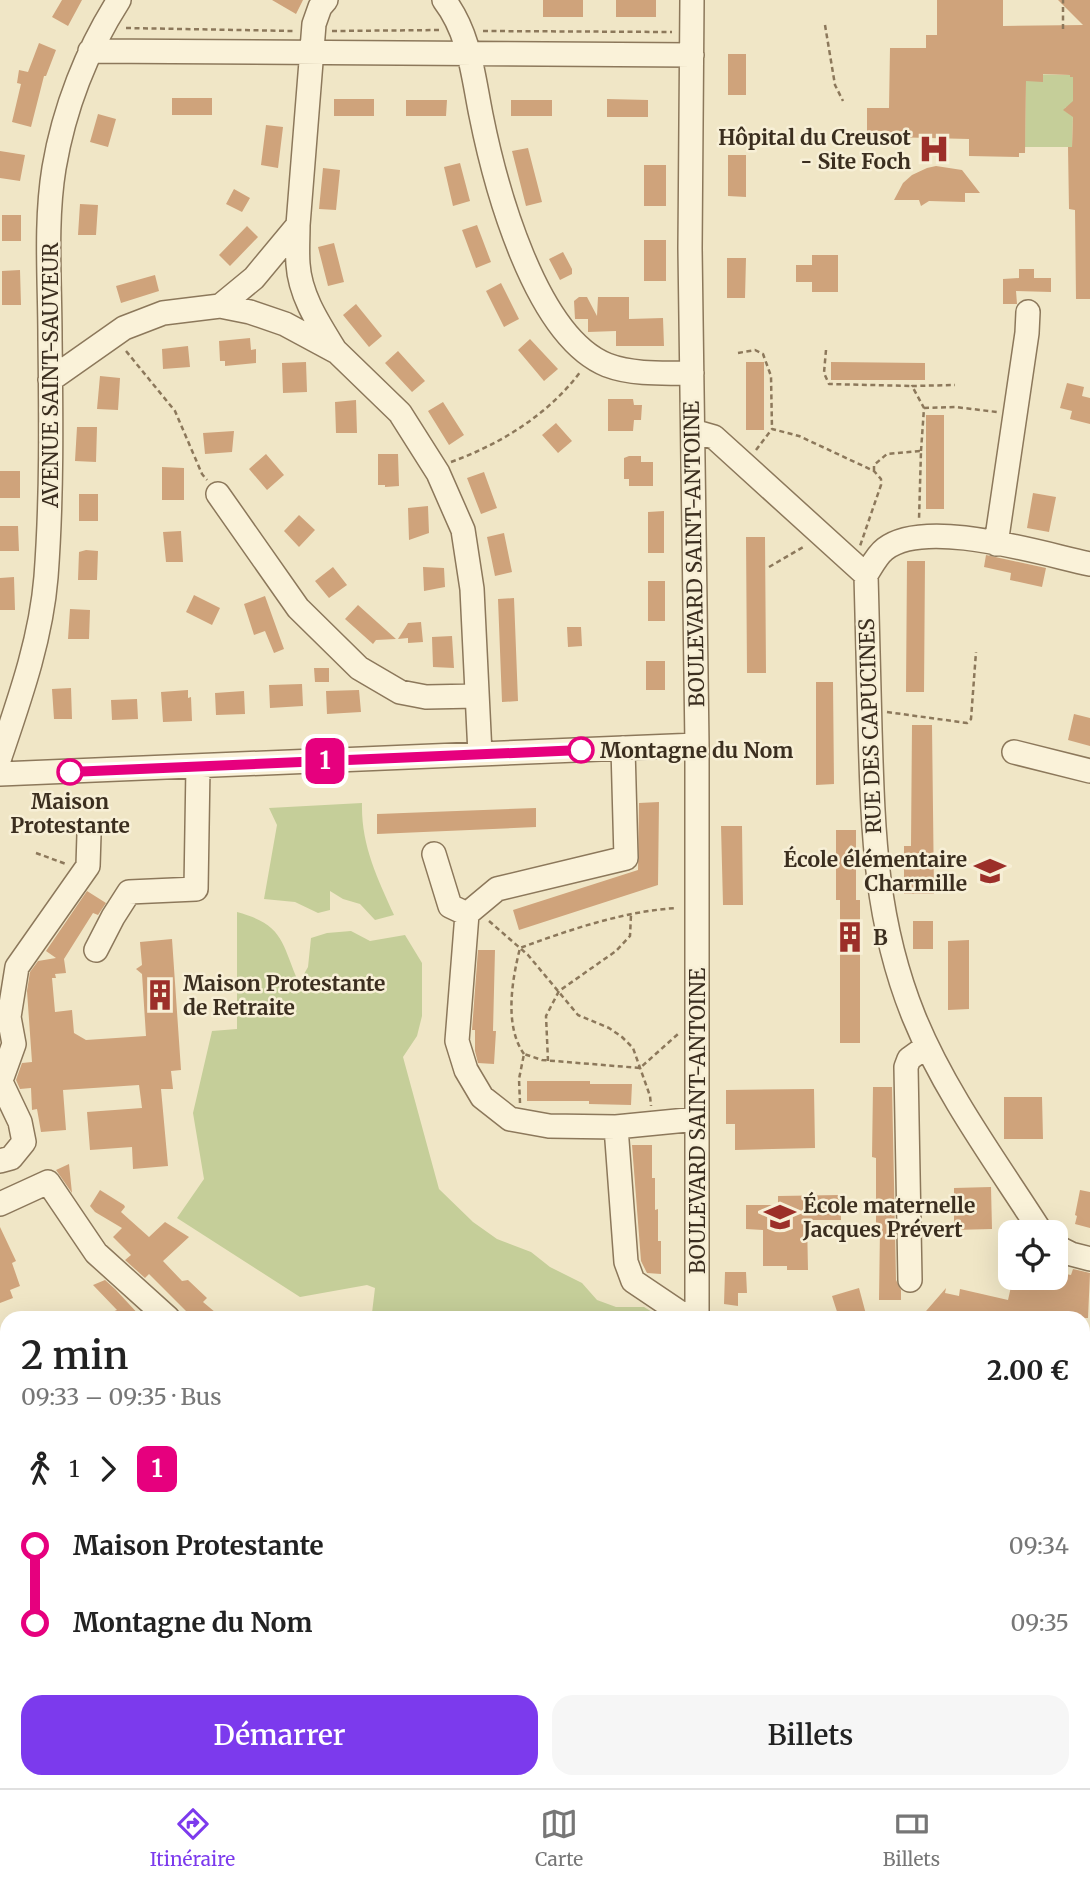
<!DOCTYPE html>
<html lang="fr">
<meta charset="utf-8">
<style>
body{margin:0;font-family:Merriweather,serif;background:#f6f6f6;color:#222;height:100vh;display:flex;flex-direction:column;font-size:26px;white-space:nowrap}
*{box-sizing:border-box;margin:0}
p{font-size:23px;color:#767676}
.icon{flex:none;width:38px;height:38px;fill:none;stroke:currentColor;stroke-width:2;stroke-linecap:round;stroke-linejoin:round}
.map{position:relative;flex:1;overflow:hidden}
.side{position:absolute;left:0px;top:1311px;width:1090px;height:478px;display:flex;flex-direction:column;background:#fff;border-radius:21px 21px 0 0;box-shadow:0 7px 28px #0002}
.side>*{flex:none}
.badge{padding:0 14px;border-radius:10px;font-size:24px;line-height:46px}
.fabs{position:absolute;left:998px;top:1220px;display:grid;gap:14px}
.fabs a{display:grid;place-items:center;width:70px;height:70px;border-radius:14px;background:#fff;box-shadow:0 7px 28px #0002;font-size:35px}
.map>.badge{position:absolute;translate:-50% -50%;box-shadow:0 0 0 4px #fff}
.legs{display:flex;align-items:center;gap:10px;height:77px;padding:0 21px;font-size:23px}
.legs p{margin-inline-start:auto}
.overview{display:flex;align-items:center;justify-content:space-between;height:119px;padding:0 21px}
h1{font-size:38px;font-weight:600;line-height:52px}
.button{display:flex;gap:14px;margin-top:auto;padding:14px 21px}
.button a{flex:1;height:80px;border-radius:21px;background:#7c3aed;color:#fff;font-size:28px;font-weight:600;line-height:80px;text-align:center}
.button a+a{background:#f6f6f6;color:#222}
ul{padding:0 21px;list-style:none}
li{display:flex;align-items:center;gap:24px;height:77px;font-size:26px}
li i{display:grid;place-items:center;width:10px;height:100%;margin:0 9px;background:currentColor}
li i::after{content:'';width:18px;height:18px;margin:-9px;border:5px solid;border-radius:50%;background:#fff}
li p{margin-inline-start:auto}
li:first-child i{background:linear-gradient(#0000 50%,currentColor 0)}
li:last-child i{background:linear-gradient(currentColor 50%,#0000 0)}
.tabs{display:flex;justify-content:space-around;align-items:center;height:98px;border-top:2px solid #e0e0e0;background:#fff;font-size:19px;color:#767676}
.tabs a{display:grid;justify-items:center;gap:4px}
.tabs .active{color:#7c3aed}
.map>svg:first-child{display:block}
.green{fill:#c5ce99}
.building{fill:#cfa37b}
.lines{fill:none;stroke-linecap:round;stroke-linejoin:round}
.minor-casing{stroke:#8c785b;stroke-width:26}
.major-casing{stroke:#59452f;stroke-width:32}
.path{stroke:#8c785b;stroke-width:2.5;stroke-dasharray:5 3.5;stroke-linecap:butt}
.minor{stroke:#faf2d9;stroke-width:23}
.major{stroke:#f3dd9d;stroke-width:28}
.line-1-casing{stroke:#fff;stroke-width:16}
.line-1{stroke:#e6007e;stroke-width:10}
.stop-1-dot{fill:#fff;stroke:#e6007e;stroke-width:3.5}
.labels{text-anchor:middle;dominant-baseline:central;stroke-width:5;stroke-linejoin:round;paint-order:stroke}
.poi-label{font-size:21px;font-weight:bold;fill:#3b2e1f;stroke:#f7efd6;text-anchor:start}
.street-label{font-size:21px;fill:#3b2e1f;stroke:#f7efd6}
.stop-label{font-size:21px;font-weight:bold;fill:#3b2e1f;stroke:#f7efd6;text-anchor:start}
</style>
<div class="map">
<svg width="1090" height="1788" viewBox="0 0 1090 1788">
<rect width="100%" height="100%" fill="#f0e6c6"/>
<path class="green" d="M1026,74L1070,75L1073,77V104L1065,108V111L1073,115L1072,147H1025Z
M362,803C361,845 377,877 394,915L375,920L360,904L343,899L330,891V910L318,913L295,902L264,899L277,825L269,808Z
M237,912C285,925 281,943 299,983L308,967L311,938L327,933L351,931L370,941L405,935L422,963V1016L417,1036L403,1057L439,1189L473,1222L497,1239L531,1252L550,1267L582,1283L597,1300L616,1307H644L662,1318H379L372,1313L375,1288L367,1285L300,1297L177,1218L204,1179L193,1113L212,1031L237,1029Z
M7,1544V1782H126V1788H0V1545Z"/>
<path class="building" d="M62,0H82L68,26L52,17Z
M272,0H303L296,14Z
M543,0H583V17H543Z
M616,0H656V17H616Z
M937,0H1003V26L1083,25L1058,0H1090V299H1076L1075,210L1069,209L1068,147H1072L1073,117L1063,110L1073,101V77H1070V75L1043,74V82L1026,81L1025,153H1019V157L969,156V139L889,137V131H867V108H889L890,48H926V35H937Z
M39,43L56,50L46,76H44L31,127L12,122L21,84L17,83L19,70L28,72Z
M728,54H746V95H728Z
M172,98H212V115H172Z
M334,99H374V116H334Z
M607,99L648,100V117H607Z
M406,100H447L446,116H406Z
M511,100H552V116H511Z
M98,114L116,119L108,147L90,142Z
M266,125L283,127L278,168L261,165Z
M528,148L542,202L526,206L512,151Z
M0,151L25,155L20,181L0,178Z
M728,155H746V197L728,196Z
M460,163L470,201L453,206L444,167Z
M644,165H666V206H644Z
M936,166L962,170L980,193H965V202L929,201L921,206L919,200H894L903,183L912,175L927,168Z
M323,168L340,170L336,210L319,209Z
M234,189L250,198L242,212L226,204Z
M80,204L98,205L96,235H78Z
M2,215H21V241H2Z
M477,225L491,262L476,268L462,230Z
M247,226L258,237L230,266L219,255Z
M644,240H666V281H644Z
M334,243L344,282L328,286L318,247Z
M563,252L572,269V274L560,280L549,259Z
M812,255H838V292H812V282H796V265H812Z
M727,258H746L745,298H727Z
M1019,269H1034V278H1051V292L1016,291L1017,304H1003V279L1019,278Z
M20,270L21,305H2V271Z
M155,275L159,291L121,303L116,286Z
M501,283L519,319L504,327L486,291Z
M579,297H587L597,316L598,297H629V319L663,318L664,346H616V331L588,332V319H575L574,301Z
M356,304L382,336L369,347L343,315Z
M250,338L251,350L256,349V363L225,366V361H220L219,341Z
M530,339L558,369L544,381L518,350Z
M188,346L190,367L163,369L162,349Z
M398,351L425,381L412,392L385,363Z
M306,362L307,392L283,393L282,363Z
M746,362H764V430H746Z
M831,362L925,363V380H831Z
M100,376L120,378L118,410L97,409Z
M1067,383L1084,387L1082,396L1090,398V424L1070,419L1072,411L1060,408Z
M608,399H633L634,405H642L641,420H634L633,431H608Z
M356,400L357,433H336L335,402Z
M443,402L464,435L449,445L428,411Z
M926,415H944V509H926Z
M556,423L572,441L558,453L542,435Z
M77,427H97L96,462L75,461Z
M234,431L232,452L205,454L203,433Z
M266,454L284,475L267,490L249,469Z
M378,454H398L399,486L385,487V485H378Z
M629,456H641V462H653V486H629V479H624V458Z
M162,467L184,468V500H162Z
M0,471H20V498H0Z
M484,472L497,508L481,514L467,478Z
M1033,493L1056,497L1049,532L1027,528Z
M79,494H98V521H79Z
M428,506L429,533L409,540L408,508Z
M664,511V553H648V512Z
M299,515L315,530L299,547L284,531Z
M0,526H18L19,551H0Z
M181,531L183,562H166L163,532Z
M504,533L512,572L495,576L487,537Z
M746,537H765L766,673H747Z
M86,550L98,551L97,580H78L79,552Z
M986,555L1046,568L1042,587L1010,580L1011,573L984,567Z
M907,561H925L924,692H906Z
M333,567L347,585L329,598L315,581Z
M423,567L444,568L445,587L424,591Z
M14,577L15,610H0V578Z
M648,581H665V621H648Z
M194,595L220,608L212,625L186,612Z
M265,596L284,649L274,653L265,631L254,635L244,604Z
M514,598L518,701L502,702L498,599Z
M358,605L396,639L376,640L373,644L345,619Z
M70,609L90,610L89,639H68Z
M421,622L423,642L408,643V638L398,639L408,623Z
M567,627H581L582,646L568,647Z
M452,636L454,668L433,667L432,637Z
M646,661H665V690H646Z
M314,668H329V682H315Z
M816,682H833L834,784L816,785Z
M302,684L303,706L270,708L269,685Z
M71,688L72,719H54L52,689Z
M188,690V698L191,697L192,721L163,722L161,692Z
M359,690L361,712L327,714L326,691Z
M244,691L245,714L216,715L215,693Z
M137,699L138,719L112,720L111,700Z
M1074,714L1090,718V746L1068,740Z
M912,725H932L934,894H904V846H911Z
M659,802L658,885L519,930L513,910L638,870L639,803Z
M536,808V827L377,834V814Z
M721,826H742L743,905H723Z
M836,830H856V900H860V1043H840V900H836Z
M87,891L106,903L98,915L93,913L64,959L66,973L55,974L56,978H52L55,1012L72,1010L74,1033L86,1040L146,1036L142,974L136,969L142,965L140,942L172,939L181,1070L171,1071L173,1089H161L168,1166L133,1169L132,1147L90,1150L87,1112L142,1108L139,1085L63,1090L66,1130L41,1132L37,1109L32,1110L31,1088L20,1089L16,1080L22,1063L32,1062L27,991L30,972L38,961L56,958L46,951Z
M913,921H933V949H913Z
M969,940V1009L948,1010V941Z
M478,950H495L493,1031H496L494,1064L478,1063L475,1051V1030H472Z
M527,1081H590V1084H632L631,1105L589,1104V1101H527Z
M873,1087H892L896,1280L901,1290V1300H879L880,1228H876V1158L872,1157Z
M814,1089L815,1148L735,1150V1124H726V1090Z
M1004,1097H1042L1043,1139H1004Z
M632,1145H652V1178H655V1210L658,1209V1241H661V1274L647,1273L641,1261Z
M69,1164L72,1193L56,1170Z
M991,1187L992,1229L954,1230V1188Z
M100,1190L124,1205L125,1207L121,1212L149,1237L165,1222L189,1237L163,1261L182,1281L188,1280L207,1298L203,1302L222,1318H193L149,1274L145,1278L125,1260L131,1255L113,1237L122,1228L95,1212L90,1206Z
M1080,1190L1090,1192V1228L1075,1224L1077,1216L1075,1215Z
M840,1195L841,1220H807L808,1270H787V1266H763V1230L746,1229V1205H778V1196Z
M0,1227L16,1261L12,1263L20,1286L10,1290L13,1298L0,1303Z
M1073,1269L1090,1273L1088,1318H1004L984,1312L983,1318H965L941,1313L940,1318H920L946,1288L945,1293L959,1296L960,1289L1008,1300L1013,1278H1055V1272L1071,1275Z
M725,1272H746L747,1293H738V1306L724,1304Z
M105,1280L115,1289L142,1318H98L117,1310L93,1285Z
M859,1288L867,1318H839L832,1296Z"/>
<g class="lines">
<defs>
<path id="minor" d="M444,0C470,34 473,76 481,115C495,185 535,336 607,365C633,375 665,373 692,373
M692,0L690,248L697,745V1318
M90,51L692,55
M298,225C298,238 297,251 298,264C300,296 319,324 335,350
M220,306L254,278L298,225L314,24L320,7L326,0
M50,380L124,328L163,313L220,306L250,312L285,324L337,352L400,413L438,473L463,530L472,589L480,754
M693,431L714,437L866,575C867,626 869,678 870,729C873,831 875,921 914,1017C945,1093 997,1163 1041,1232
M218,494L298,608L359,668L400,692L426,697L477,696
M996,544L1027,333L1028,312
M866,575C871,567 877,555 885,549C926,517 1042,554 1090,564
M623,748L626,858L497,889L467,914L457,1041L466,1070L482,1097L510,1119L549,1126L616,1127L626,1262L633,1281L688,1318
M1014,752L1090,771
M0,757C20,698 41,639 46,577C52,498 51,417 50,338C50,282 45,223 54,168C64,109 87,50 119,0
M0,774L697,745
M434,854L450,906L467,914
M96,950L113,917L129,892L196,889L198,767
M0,1083L14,1044L9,1017L17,967L88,866L89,834
M616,1127L697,1119
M0,1161L11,1158L24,1142L20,1122L1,1082
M0,1204L48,1182L96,1253L168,1318
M1055,1246L1071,1254L1090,1259
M910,1280L906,1067L909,1059L927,1046
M1083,1490L1090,1491
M450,1782L461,1788
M957,1782L988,1788
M684,1788L686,1782"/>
<path id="major" d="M0,1409L7,1427
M1083,1424L1090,1389
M208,1782L209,1788
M1004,1788L1006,1782"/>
</defs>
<use href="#minor" class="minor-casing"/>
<use href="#major" class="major-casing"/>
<path class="path" d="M825,25L835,85L843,101
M126,28L294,31
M1063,29V0
M332,31L441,30
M483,31L672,32
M826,350L824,373L829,384L912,386
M126,351L175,411L202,474L207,480
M738,353L755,350L763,354L771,376L772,429
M924,408L955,407L997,412
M756,450L772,429L799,436L874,471L881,479V485L860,546
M921,451L924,408L912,386L955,385
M451,462C501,444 549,414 581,371
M874,471V465L887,454L921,451L919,520
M769,567L805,546
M887,712L967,723L971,719L976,652
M36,853L66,864
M489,921L528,955L578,1015L609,1028L622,1037L633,1048L650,1096L651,1106
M524,1054C504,1026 512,980 520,948C569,930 624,911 677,908
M548,1061L546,1016L559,991L616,951L630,936L631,915
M520,1103L519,1079L524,1054L542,1060L640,1068L678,1034
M0,1702L7,1700"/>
<use href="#minor" class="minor"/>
<use href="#major" class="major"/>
</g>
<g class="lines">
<defs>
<path id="line-1" d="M70,772L581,750"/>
</defs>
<use href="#line-1" class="line-1-casing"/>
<use href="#line-1" class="line-1"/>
</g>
<defs>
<symbol id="hospital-bare" viewBox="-9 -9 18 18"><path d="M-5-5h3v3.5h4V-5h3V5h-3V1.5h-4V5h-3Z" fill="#9c2f29" stroke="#f7efd6" stroke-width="2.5" paint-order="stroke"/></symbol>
<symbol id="school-bare" viewBox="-9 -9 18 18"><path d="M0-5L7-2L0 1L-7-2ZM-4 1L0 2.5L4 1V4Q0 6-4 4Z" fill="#9c2f29" stroke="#f7efd6" stroke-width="2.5" paint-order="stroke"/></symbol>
<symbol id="building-bare" viewBox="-9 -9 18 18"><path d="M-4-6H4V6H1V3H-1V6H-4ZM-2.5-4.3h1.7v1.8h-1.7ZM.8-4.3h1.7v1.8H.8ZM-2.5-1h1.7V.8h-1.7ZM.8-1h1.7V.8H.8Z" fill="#9c2f29" stroke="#f7efd6" stroke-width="2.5" paint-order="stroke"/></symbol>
</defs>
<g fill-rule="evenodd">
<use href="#hospital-bare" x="912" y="127" width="44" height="44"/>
<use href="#school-bare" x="968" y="849" width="44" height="44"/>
<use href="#building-bare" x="828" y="915" width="44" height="44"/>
<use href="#building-bare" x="138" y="973" width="44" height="44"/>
<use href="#school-bare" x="758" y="1195" width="44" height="44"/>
</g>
<g class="stop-1-dot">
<circle cx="581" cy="750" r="12"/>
<circle cx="70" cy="772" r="12"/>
</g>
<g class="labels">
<g class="poi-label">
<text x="911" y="137" text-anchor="end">Hôpital du Creusot<tspan x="911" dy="24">- Site Foch</tspan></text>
<text x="967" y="859" text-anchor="end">École élémentaire<tspan x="967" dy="24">Charmille</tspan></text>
<text x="873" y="937">B</text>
<text x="183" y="983">Maison Protestante<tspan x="183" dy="24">de Retraite</tspan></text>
<text x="803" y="1205">École maternelle<tspan x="803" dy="24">Jacques Prévert</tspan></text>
</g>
<g class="street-label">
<text transform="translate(50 375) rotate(-90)">AVENUE SAINT-SAUVEUR</text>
<text transform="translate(694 554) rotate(-91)">BOULEVARD SAINT-ANTOINE</text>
<text transform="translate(870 726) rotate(-92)">RUE DES CAPUCINES</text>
<text transform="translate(697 1121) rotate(-90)">BOULEVARD SAINT-ANTOINE</text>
</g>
<g class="stop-label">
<text x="600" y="750">Montagne du Nom</text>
<text x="70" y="801" text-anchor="middle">Maison<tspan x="70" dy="24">Protestante</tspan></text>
</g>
</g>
</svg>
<div class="fabs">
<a><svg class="icon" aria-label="locate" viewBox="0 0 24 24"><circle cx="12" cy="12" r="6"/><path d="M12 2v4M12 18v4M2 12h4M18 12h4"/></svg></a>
</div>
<b class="badge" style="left:325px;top:761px;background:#e6007e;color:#fff">1</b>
<section class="side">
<div class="overview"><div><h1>2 min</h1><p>09:33 – 09:35 · Bus</p></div><b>2.00 €</b></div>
<div class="legs"><svg class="icon" aria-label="walk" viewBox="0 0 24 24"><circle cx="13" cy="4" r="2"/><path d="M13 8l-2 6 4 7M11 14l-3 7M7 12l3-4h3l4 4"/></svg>1<svg class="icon" aria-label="forward" viewBox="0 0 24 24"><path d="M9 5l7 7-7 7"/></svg><b class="badge" style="background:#e6007e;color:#fff">1</b></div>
<ul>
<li><i style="color:#e6007e"></i><b>Maison Protestante</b><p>09:34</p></li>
<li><i style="color:#e6007e"></i><b>Montagne du Nom</b><p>09:35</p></li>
</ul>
<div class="button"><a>Démarrer</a><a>Billets</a></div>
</section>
</div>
<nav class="tabs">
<a class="active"><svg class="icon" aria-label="directions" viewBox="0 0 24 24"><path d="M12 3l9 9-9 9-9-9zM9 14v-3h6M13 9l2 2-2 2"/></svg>Itinéraire</a>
<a><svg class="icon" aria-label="map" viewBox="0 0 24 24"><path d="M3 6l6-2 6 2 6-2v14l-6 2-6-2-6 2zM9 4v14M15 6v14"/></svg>Carte</a>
<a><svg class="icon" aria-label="tickets" viewBox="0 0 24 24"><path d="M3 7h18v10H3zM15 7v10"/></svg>Billets</a>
</nav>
